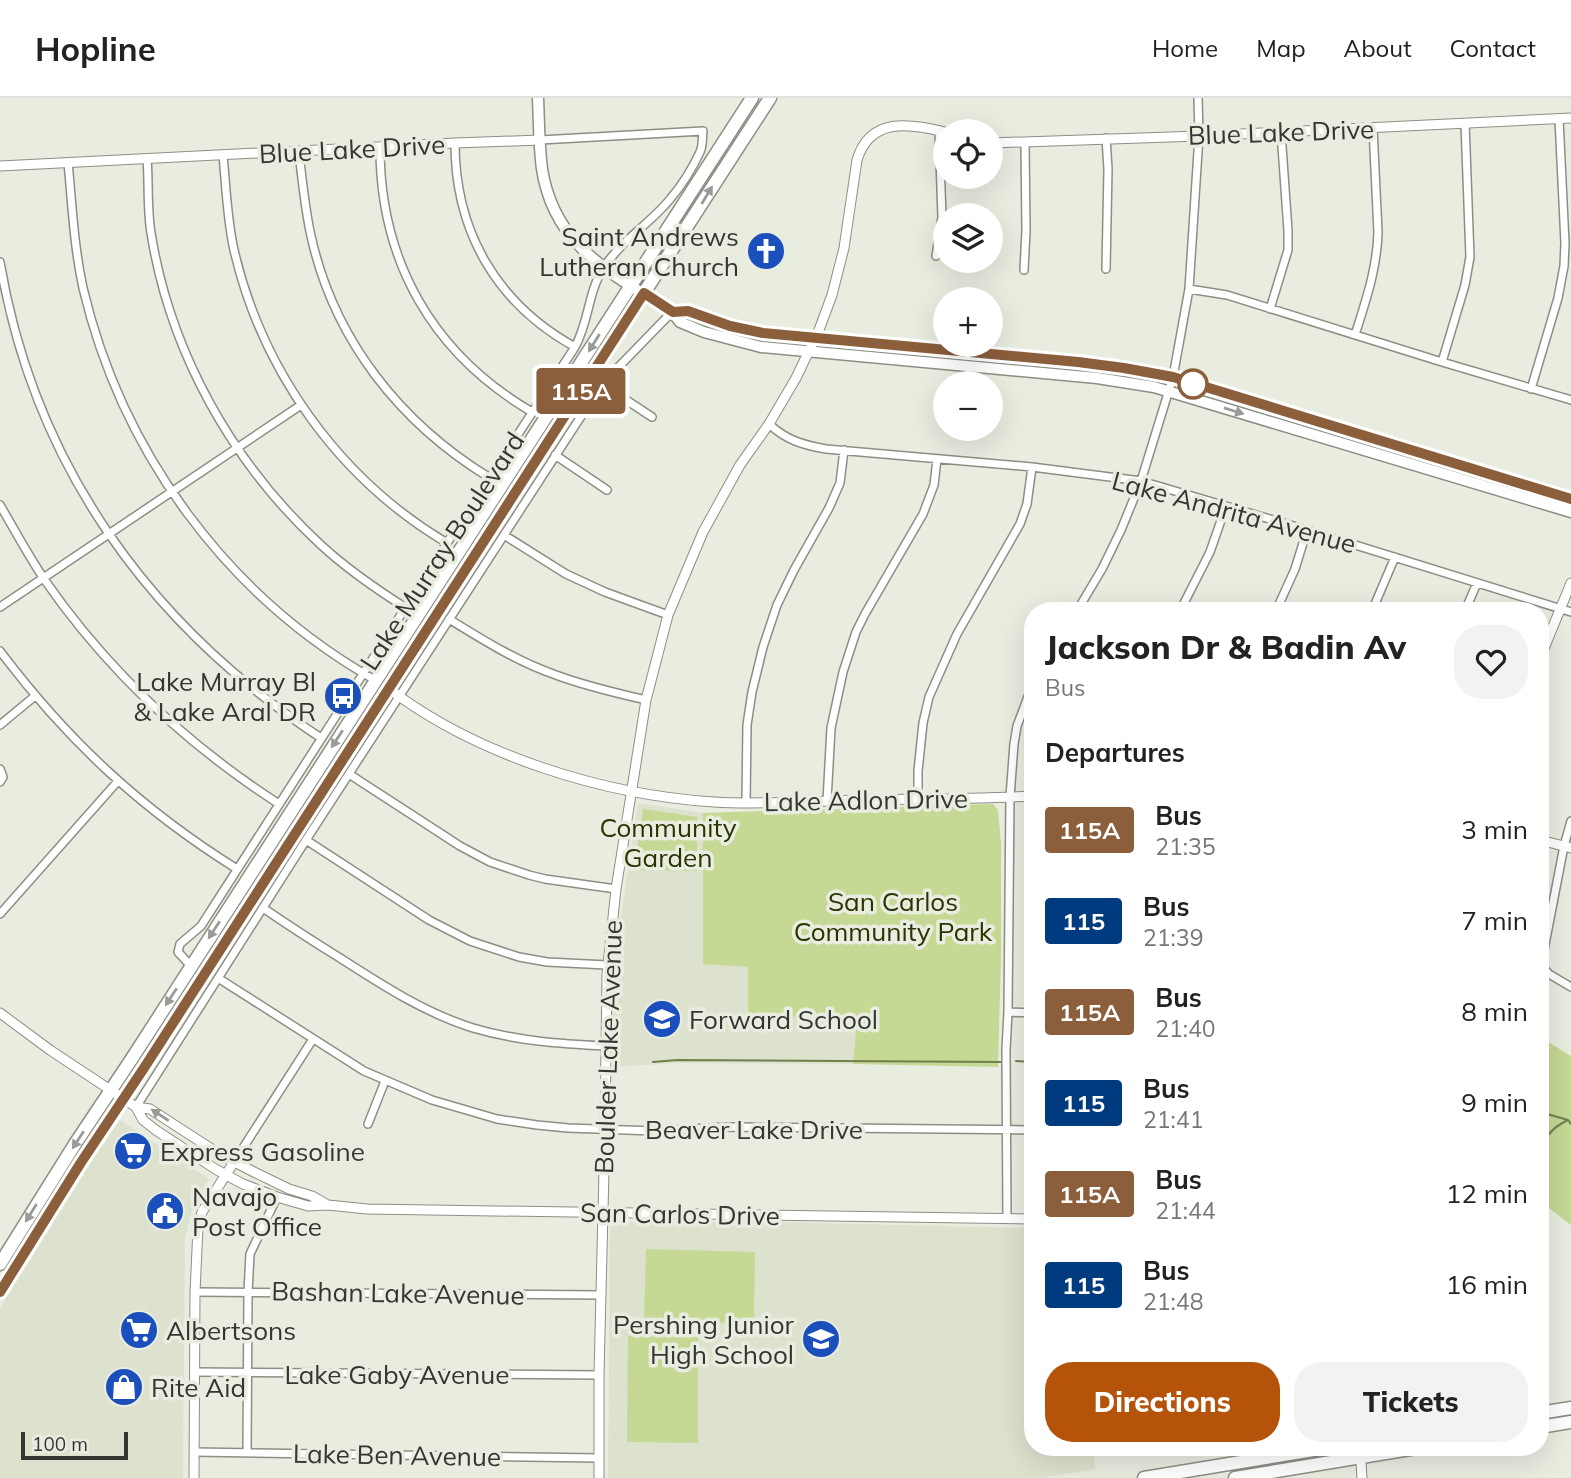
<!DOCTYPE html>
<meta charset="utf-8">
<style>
body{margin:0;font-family:Mulish,sans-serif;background:#f2f2f2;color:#222;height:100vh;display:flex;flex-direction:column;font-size:26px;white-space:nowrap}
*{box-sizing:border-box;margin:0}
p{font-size:23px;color:#767676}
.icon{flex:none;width:38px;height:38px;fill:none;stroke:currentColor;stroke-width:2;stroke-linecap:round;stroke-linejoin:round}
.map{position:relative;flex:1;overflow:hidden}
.details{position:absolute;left:1024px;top:504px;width:525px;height:854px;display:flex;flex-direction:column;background:#fff;border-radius:28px;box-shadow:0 7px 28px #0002}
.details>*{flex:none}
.badge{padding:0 14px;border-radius:5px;font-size:24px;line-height:46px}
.tools{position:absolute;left:933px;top:21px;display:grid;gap:14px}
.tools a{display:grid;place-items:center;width:70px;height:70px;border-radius:50%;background:#fff;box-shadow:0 7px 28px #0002;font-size:35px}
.scale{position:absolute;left:21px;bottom:18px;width:107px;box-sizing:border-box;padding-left:7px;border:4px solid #343631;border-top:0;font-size:19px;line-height:24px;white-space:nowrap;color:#343631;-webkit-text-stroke:5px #e9ede0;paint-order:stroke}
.map>.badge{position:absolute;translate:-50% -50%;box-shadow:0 0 0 4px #fff}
h2{padding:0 21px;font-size:26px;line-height:63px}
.round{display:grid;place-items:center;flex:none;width:74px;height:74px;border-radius:28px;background:#f2f2f2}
.overview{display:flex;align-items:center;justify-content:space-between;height:119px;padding:0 21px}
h1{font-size:33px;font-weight:800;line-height:52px}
.primary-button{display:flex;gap:14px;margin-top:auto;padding:14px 21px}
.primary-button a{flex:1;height:80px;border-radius:28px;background:#b45309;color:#fff;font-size:28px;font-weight:800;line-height:80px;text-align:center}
.primary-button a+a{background:#f2f2f2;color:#222}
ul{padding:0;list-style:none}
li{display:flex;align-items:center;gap:21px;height:91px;padding:0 21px}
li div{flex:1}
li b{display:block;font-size:26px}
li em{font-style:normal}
li .badge{min-width:77px;font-weight:700;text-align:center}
header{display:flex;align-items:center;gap:42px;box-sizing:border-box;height:98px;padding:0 35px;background:#fff;border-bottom:2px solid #e0e0e0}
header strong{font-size:33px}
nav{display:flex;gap:38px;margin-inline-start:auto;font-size:24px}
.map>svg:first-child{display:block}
.built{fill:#dce2ce}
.green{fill:#c5d894}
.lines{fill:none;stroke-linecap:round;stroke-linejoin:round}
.stream{stroke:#727f4d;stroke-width:2}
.minor-casing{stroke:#8c8f84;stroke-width:10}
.tertiary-casing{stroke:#8c8f84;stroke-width:11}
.secondary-casing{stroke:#8c8f84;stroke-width:13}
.primary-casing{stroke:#8c8f84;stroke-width:15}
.minor{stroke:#fff;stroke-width:7}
.tertiary{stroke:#fff;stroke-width:9}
.secondary{stroke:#fff;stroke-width:10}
.primary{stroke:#fff;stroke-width:12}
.oneway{fill:#9a9a98}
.line-casing{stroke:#fff;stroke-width:16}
.line{stroke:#8b5e3c;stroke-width:10}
.stop-dot{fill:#fff;stroke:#8b5e3c;stroke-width:3.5}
.labels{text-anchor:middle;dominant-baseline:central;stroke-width:7;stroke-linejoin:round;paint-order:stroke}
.street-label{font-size:26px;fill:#343631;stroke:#e9ede0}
.poi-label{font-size:26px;fill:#343631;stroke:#e9ede0;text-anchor:start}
.park-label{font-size:26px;fill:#293400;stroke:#e9ede0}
</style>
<header>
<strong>Hopline</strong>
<nav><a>Home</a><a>Map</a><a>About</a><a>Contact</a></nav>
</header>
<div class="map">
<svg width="1571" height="1380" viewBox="0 0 1571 1380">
<rect width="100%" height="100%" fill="#e9ede0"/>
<path class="built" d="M638,705L703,715V865L748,869L749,918L857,920L853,966L676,965L614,969L612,913L614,864Z
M120,1022L209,1081L191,1116L185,1140L183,1380H0V1210L96,1057Z
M613,1124H776L1032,1130V1349H1094L1095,1371L1041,1380H608L610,1133Z"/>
<path class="green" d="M993,706L998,712L1001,745V859L998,969L853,966L857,920L748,918V869L703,866V715Z
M643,711L697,719V773L634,772Z
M1540,939L1571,958V1127L1545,1107L1540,1100Z
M646,1151L755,1154L754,1225L644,1223Z
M628,1238L698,1239V1345L627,1344Z"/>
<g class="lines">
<path class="stream" d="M1016,963L1032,964
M653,964L677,962L1002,964
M1540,1014L1568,1022L1571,1026
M1540,1047C1551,1034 1552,1030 1568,1022"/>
<defs>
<path id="minor" d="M455,45C455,134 497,206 575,249
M380,49C380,164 433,256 532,314
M299,54C302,82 305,111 311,138C334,242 400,325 490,380
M223,57C226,88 227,121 234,152C262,273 339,381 447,445
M147,61C149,85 147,111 151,135C170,254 232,365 321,447C347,471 376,491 406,510
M68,64C72,106 74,149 83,190C122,355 227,498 375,582
M936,158L942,119L939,32
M0,164C34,367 150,528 321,640
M1106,171L1108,71L1106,40
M1024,172L1026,133L1025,45
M1189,191L1227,197L1442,264L1571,302
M1270,211L1288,152V133L1281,34
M1355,237C1366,202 1377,171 1378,134L1373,30
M1442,264L1465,187L1470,159L1465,25
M602,286L652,319
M1531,291L1558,200L1564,168L1565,145L1559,21
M769,326C786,342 803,347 826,351L1032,369L1141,383L1307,432L1571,514
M555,357L607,392
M0,407C14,431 28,457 44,481C107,572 186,646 279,706
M504,437L566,476L605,494L668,517
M0,509L301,307
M1077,513L1102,471L1121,432L1141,383L1173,279L1189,191L1199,38L1198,0
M1180,513L1210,454L1226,408
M1276,513L1295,471L1307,432
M1372,513L1395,459
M1465,513L1477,485
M449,521C483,542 518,564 556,577C585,588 616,595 646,602
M0,553C68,643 141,711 237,771
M0,627L35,598
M0,671L3,679L0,684
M349,676L460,748L490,764L529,777L545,781L616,791
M918,701V673L923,625L929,599L957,536L1020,426L1027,406L1032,369
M827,703L831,630L843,574L856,534L865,516L923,416L934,387L937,361
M746,705L747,627L752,594L763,549L777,507L794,472L829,410L840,385L844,352
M1571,723L1564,748L1541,867L1549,876L1571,889
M306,742L429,822L470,843L519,859L547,864L607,867
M263,810C288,827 314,844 340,860C382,887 425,915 473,930C517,943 561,946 606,948
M0,816L118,683
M191,868L178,854L180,846L201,828L447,445L575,249C589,224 588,193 604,169C622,142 651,125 671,100C682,87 693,69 700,54C703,48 702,40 703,33L540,42
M218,880L364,973L432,1002L497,1021L537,1027L568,1030L654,1033L728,1029L1032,1032
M1008,914L1032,915
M136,1009L306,742L602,286L672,214
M368,1026L385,983
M234,1064L313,941
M1007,1121L1006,952L1008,914L1010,699L1014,646L1017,628L1032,588
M195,1194L601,1197
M195,1274L599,1277
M195,1354L599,1360
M247,1354L248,1194L250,1156L277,1099"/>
<path id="tertiary" d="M990,45L1199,38L1571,20
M0,68L455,45L540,42
M1540,560L1571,485
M388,590C477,658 604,697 714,704C763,707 814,703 863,702C919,701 976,701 1032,698
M1540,742L1571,750
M0,915L50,952L136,1009L150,1011L221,1057L254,1074L289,1091L312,1098L326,1106
M136,1009L143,1022L157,1033L217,1072L243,1086L277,1099L308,1108L328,1107L367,1111L1032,1121
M1360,1349L1362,1380
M194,1380L195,1194L198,1130L202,1114L234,1064
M599,1380V1277L605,1031L607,876L616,791L646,602L668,517L703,434L740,367L769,326L796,280L819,232L832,197L844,150L857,62C870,19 909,25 945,34"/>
<path id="secondary" d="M538,0C539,23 539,48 542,71C554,149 612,175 672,214L680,224L704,234L761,249L1097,280L1154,289L1571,414
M672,214L688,213L730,228L763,235L1078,264L1124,270L1173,279L1571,401"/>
<path id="primary" d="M0,1166L75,1046L131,962L752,0
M0,1194L79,1068L143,970L770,0
M1540,1315L1571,1310
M1540,1329L1571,1324
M1144,1380L1332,1349
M1235,1380L1422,1349"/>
</defs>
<use href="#minor" class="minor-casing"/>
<use href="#tertiary" class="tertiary-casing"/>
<use href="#secondary" class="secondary-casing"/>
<use href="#primary" class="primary-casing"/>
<use href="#minor" class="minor"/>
<use href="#tertiary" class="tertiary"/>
<use href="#secondary" class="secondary"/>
<use href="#primary" class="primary"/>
</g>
<defs><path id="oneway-solid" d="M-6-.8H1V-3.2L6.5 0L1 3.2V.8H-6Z" transform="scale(1.75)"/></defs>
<g class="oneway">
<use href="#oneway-solid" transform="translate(707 97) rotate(-59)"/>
<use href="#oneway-solid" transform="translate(594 245) rotate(122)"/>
<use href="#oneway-solid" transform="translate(1234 313) rotate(17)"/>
<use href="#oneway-solid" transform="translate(337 641) rotate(123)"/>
<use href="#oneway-solid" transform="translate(214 832) rotate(123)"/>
<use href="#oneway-solid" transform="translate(171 899) rotate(123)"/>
<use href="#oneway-solid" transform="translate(160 1017) rotate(-147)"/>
<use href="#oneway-solid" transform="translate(78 1042) rotate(123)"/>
<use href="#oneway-solid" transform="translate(31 1115) rotate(122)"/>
</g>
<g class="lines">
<defs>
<path id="line" d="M0,1194L80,1066L144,970L644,195L673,214L688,213L730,228L763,235L1078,264L1124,270L1173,279L1571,401"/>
</defs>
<use href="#line" class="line-casing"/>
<use href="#line" class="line"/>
</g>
<defs>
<symbol id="church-disc" viewBox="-11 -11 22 22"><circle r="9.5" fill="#1b4fbc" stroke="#e9ede0"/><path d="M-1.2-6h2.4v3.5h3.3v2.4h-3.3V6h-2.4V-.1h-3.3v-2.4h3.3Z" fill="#fff"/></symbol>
<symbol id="bus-disc" viewBox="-11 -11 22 22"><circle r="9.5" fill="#1b4fbc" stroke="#e9ede0"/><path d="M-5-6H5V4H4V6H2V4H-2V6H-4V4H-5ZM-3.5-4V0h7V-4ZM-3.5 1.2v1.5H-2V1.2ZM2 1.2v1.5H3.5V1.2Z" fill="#fff"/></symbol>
<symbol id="school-disc" viewBox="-11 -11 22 22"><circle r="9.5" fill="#1b4fbc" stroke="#e9ede0"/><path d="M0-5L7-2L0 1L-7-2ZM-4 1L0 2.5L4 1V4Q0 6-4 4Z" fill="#fff"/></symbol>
<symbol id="supermarket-disc" viewBox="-11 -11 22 22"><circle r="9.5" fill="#1b4fbc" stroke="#e9ede0"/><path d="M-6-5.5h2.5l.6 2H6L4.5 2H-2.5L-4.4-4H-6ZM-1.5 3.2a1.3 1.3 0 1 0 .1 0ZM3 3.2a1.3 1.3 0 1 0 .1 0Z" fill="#fff"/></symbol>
<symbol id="civic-disc" viewBox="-11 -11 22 22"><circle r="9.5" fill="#1b4fbc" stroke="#e9ede0"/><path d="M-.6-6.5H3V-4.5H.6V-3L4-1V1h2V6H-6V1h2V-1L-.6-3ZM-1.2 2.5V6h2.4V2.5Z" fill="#fff"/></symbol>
<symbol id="shop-disc" viewBox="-11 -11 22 22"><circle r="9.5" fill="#1b4fbc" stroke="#e9ede0"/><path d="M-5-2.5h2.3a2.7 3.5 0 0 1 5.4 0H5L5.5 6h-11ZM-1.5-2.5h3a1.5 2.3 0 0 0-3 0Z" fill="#fff"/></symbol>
</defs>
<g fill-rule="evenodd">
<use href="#church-disc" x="744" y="131" width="44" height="44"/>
<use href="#bus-disc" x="321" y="576" width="44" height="44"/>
<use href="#school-disc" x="640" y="899" width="44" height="44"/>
<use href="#supermarket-disc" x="111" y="1031" width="44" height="44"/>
<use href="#civic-disc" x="143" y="1091" width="44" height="44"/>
<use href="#supermarket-disc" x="117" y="1210" width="44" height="44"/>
<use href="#school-disc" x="799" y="1219" width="44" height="44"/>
<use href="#shop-disc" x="102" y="1267" width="44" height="44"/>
</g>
<circle class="stop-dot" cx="1193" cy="286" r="14"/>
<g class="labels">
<g class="street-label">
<text transform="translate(1281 34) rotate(-2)">Blue Lake Drive</text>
<text transform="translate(352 51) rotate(-3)">Blue Lake Drive</text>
<text transform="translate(1234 414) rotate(15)">Lake Andrita Avenue</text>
<text transform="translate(442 453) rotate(-57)">Lake Murray Boulevard</text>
<text transform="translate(866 702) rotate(-1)">Lake Adlon Drive</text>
<text transform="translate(608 949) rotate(-88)">Boulder Lake Avenue</text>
<text x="754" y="1031">Beaver Lake Drive</text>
<text transform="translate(680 1116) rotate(1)">San Carlos Drive</text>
<text transform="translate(398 1195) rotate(1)">Bashan Lake Avenue</text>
<text x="397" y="1276">Lake Gaby Avenue</text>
<text transform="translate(397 1357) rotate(1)">Lake Ben Avenue</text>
</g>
<g class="poi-label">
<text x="739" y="138" text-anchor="end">Saint Andrews<tspan x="739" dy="30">Lutheran Church</tspan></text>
<text x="316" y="583" text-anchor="end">Lake Murray Bl<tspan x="316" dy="30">&amp; Lake Aral DR</tspan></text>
<text x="689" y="921">Forward School</text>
<text x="160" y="1053">Express Gasoline</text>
<text x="192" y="1098">Navajo<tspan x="192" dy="30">Post Office</tspan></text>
<text x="794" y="1226" text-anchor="end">Pershing Junior<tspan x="794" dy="30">High School</tspan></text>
<text x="166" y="1232">Albertsons</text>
<text x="151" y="1289">Rite Aid</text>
</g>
<g class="park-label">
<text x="668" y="729">Community<tspan x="668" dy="30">Garden</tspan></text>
<text x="893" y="803">San Carlos<tspan x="893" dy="30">Community Park</tspan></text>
</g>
</g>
</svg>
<div class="tools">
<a><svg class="icon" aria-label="locate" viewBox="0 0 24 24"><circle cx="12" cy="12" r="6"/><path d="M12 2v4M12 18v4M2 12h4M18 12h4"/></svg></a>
<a><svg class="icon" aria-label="layers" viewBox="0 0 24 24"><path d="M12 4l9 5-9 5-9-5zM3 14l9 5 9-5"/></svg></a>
<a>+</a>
<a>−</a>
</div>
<div class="scale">100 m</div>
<b class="badge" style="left:581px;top:293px;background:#8b5e3c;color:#fff">115A</b>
<section class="details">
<div class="overview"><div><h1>Jackson Dr &amp; Badin Av</h1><p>Bus</p></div><a class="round"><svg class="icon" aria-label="heart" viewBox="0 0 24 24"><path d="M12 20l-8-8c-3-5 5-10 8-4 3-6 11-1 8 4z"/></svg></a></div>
<h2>Departures</h2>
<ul>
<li><span class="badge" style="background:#8b5e3c;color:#fff">115A</span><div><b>Bus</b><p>21:35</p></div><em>3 min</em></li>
<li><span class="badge" style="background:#003b80;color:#fff">115</span><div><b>Bus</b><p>21:39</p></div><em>7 min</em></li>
<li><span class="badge" style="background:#8b5e3c;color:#fff">115A</span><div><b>Bus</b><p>21:40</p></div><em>8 min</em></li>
<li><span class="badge" style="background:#003b80;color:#fff">115</span><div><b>Bus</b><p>21:41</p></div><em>9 min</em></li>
<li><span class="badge" style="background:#8b5e3c;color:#fff">115A</span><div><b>Bus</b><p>21:44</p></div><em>12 min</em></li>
<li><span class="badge" style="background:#003b80;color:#fff">115</span><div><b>Bus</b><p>21:48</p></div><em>16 min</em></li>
</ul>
<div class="primary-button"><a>Directions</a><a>Tickets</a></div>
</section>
</div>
